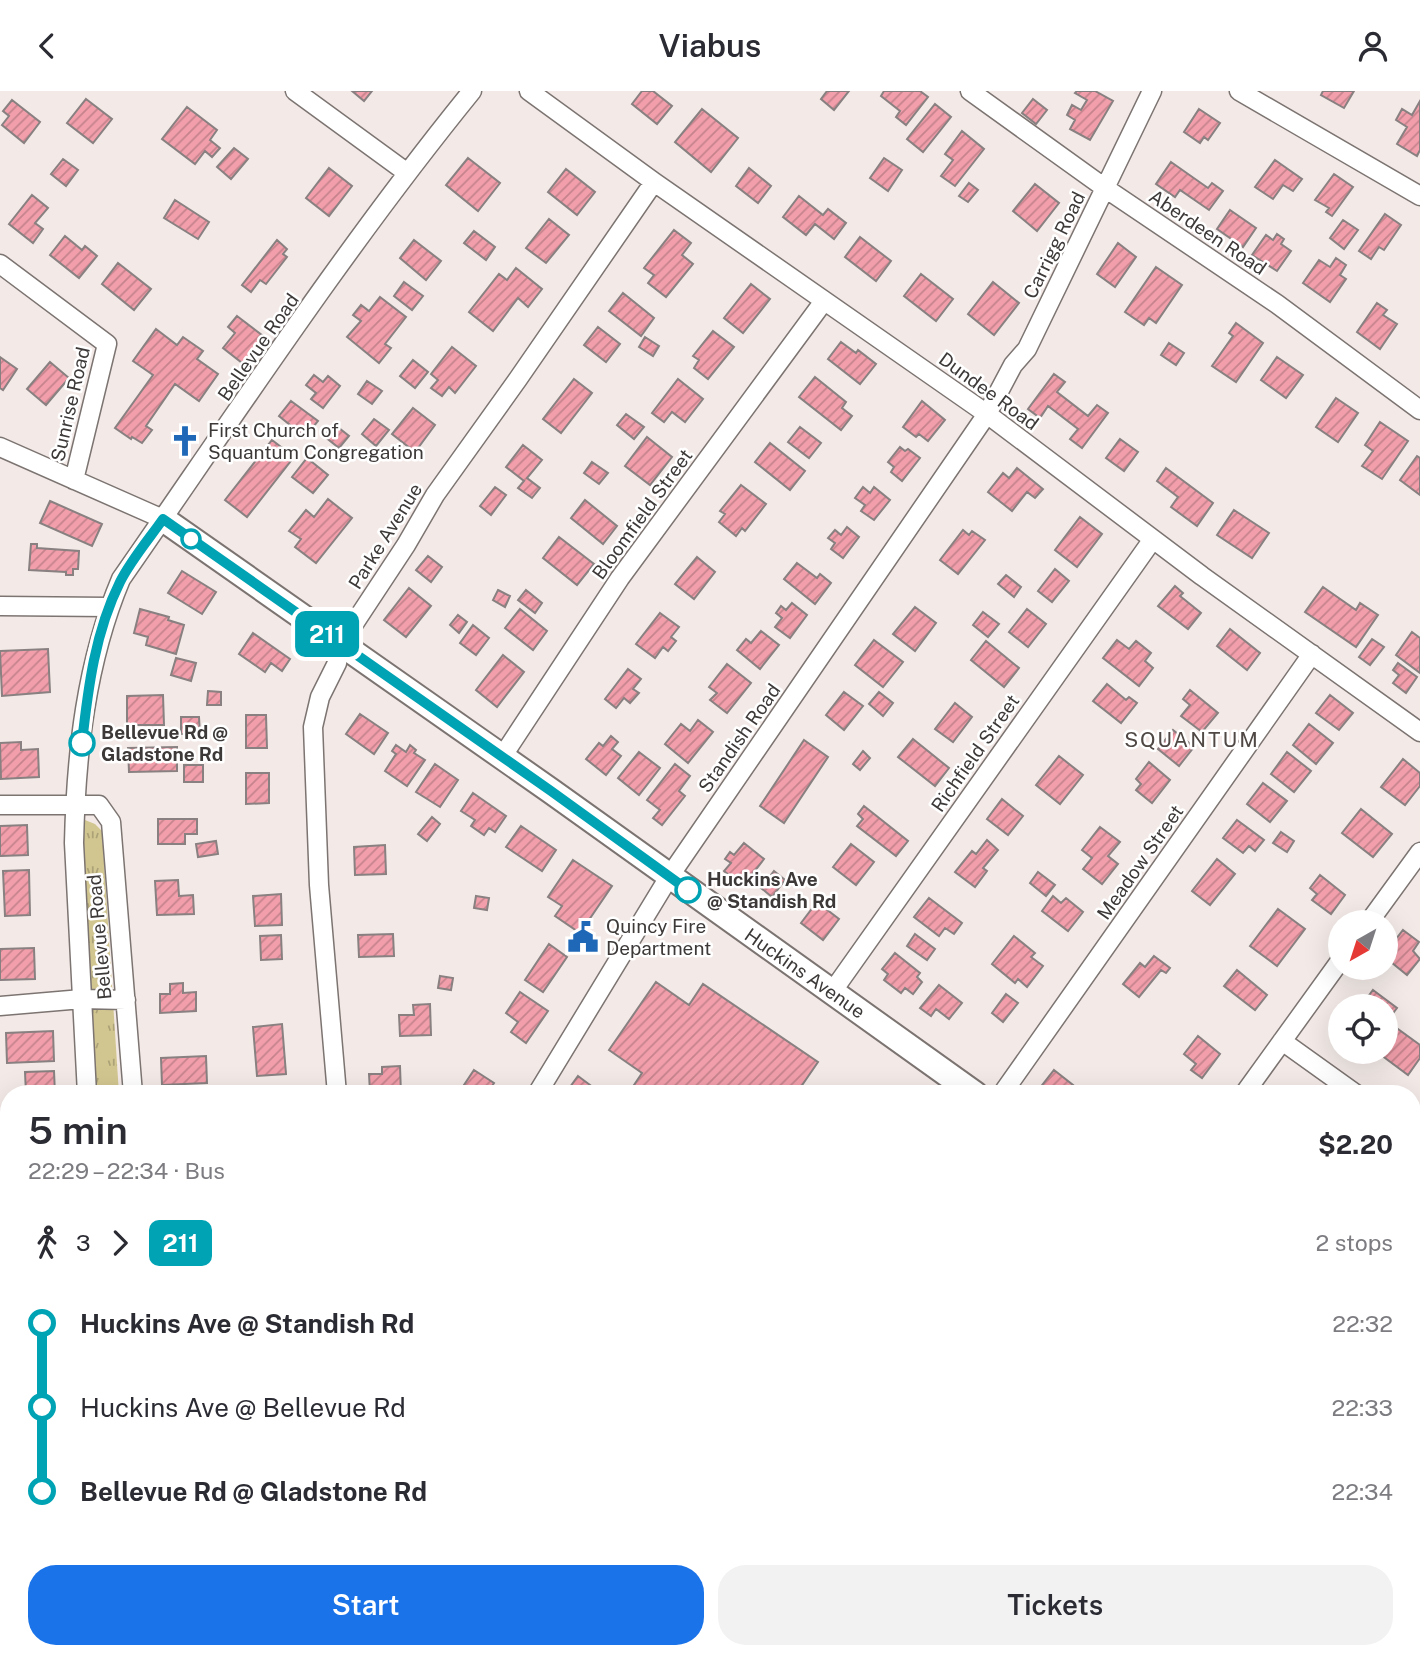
<!DOCTYPE html>
<meta charset="utf-8">
<style>
body{margin:0;font-family:"Public Sans",sans-serif;background:#f2f2f3;color:#2b2b33;height:100vh;display:flex;flex-direction:column;font-size:26px;white-space:nowrap}
*{box-sizing:border-box;margin:0}
p{font-size:23px;color:#7c7c81}
.icon{flex:none;width:38px;height:38px;fill:none;stroke:currentColor;stroke-width:2;stroke-linecap:round;stroke-linejoin:round}
.map{position:relative;flex:1;overflow:hidden}
.panel{position:absolute;left:0px;top:994px;width:1421px;height:574px;display:flex;flex-direction:column;background:#fff;border-radius:28px 28px 0 0;box-shadow:0 7px 28px #0002}
.panel>*{flex:none}
.badge{padding:0 14px;border-radius:10px;font-size:24px;line-height:46px}
.needle{width:46px;rotate:219deg}
.buttons{position:absolute;left:1328px;top:819px;display:grid;gap:14px}
.buttons a{display:grid;place-items:center;width:70px;height:70px;border-radius:50%;background:#fff;box-shadow:0 7px 28px #0002;font-size:35px}
.map>.badge{position:absolute;translate:-50% -50%;box-shadow:0 0 0 4px #fff}
.legs{display:flex;align-items:center;gap:10px;height:77px;padding:0 28px;font-size:23px}
.legs p{margin-inline-start:auto}
.summary{display:flex;align-items:center;justify-content:space-between;height:119px;padding:0 28px}
h1{font-size:38px;font-weight:600;line-height:52px}
.button{display:flex;gap:14px;margin-top:auto;padding:14px 28px}
.button a{flex:1;height:80px;border-radius:28px;background:#1a73e8;color:#fff;font-size:28px;font-weight:600;line-height:80px;text-align:center}
.button a+a{background:#f2f2f3;color:#2b2b33}
ul{padding:0 28px;list-style:none}
li{display:flex;align-items:center;gap:24px;height:84px;font-size:26px}
li i{display:grid;place-items:center;width:10px;height:100%;margin:0 9px;background:currentColor}
li i::after{content:'';width:18px;height:18px;margin:-9px;border:5px solid;border-radius:50%;background:#fff}
li p{margin-inline-start:auto}
li:first-child i{background:linear-gradient(#0000 50%,currentColor 0)}
li:last-child i{background:linear-gradient(currentColor 50%,#0000 0)}
header{display:flex;justify-content:space-between;align-items:center;height:91px;padding:0 28px;background:#fff;font-size:32px;font-weight:600}
.map>svg:first-child{display:block}
.grass{fill:url(#grass-tufts)}
.pitch{fill:#d2c690}
.building{fill:url(#building-hatch);stroke:#888081;stroke-width:2}
.lines{fill:none;stroke-linecap:round;stroke-linejoin:round}
.street-casing{stroke:#7c7471;stroke-width:21}
.secondary-casing{stroke:#7c7471;stroke-width:28}
.street{stroke:#fff;stroke-width:18}
.secondary{stroke:#fff;stroke-width:24}
.line-1-casing{stroke:#fff;stroke-width:16}
.line-1{stroke:#00a3b4;stroke-width:10}
.stop-1-dot{fill:#fff;stroke:#00a3b4;stroke-width:3.5}
.labels{text-anchor:middle;dominant-baseline:central;stroke-width:5;stroke-linejoin:round;paint-order:stroke}
.street-label{font-size:19px;fill:#3c3938;stroke:#fff}
.poi-label{font-size:19px;fill:#3c3938;stroke:#fff;text-anchor:start}
.stop-label{font-size:19px;font-weight:bold;fill:#3c3938;stroke:#fff;text-anchor:start}
.neighbourhood-label{font-size:21px;letter-spacing:2px;fill:#4f4845;stroke:#fff}
</style>
<header><svg class="icon" aria-label="back" viewBox="0 0 24 24"><path d="M15 5l-7 7 7 7"/></svg>Viabus<svg class="icon" aria-label="person" viewBox="0 0 24 24"><circle cx="12" cy="8" r="4"/><path d="M4 21q1-7 8-7t8 7"/></svg></header>
<div class="map">
<svg width="1420" height="1568" viewBox="0 0 1420 1568">
<defs>
<pattern id="grass-tufts" width="24" height="20" patternUnits="userSpaceOnUse" patternTransform="scale(1.75)"><rect width="24" height="20" fill="#d2c690"/><path d="M3 7l-1-3M5 7V3M7 7l1-3M15 17l-1-3M17 17v-4M19 17l1-3" fill="none" stroke="#aca277"/></pattern>
<pattern id="building-hatch" width="6" height="6" patternUnits="userSpaceOnUse" patternTransform="scale(1.75)"><rect width="6" height="6" fill="#f29fab"/><path d="M-1 1l2-2M0 6l6-6M5 7l2-2" fill="none" stroke="#c5838c"/></pattern>
</defs>
<rect width="100%" height="100%" fill="#f3eae7"/>
<path class="grass" d="M85,729L95,733L102,740L119,1003H94L77,736Z
M582,1559H741L735,1568H594Z"/>
<path class="pitch" d="M617,1559H723L721,1568H630Z"/>
<path class="building" d="M352,0H372L364,10Z
M642,0H653L672,15L657,33L632,13Z
M827,0H849L834,19L821,8Z
M884,0H920L928,6L906,34L896,26L900,20L881,5Z
M1077,0H1095L1113,10L1090,49L1070,38L1075,29L1067,24L1072,14L1081,19L1087,9L1075,2Z
M1323,0H1354L1344,17L1321,4Z
M86,8L112,28L93,52L67,32Z
M1033,8L1047,19L1036,33L1022,22Z
M12,9L40,31L24,52L2,34L9,25L3,20Z
M1420,10V59L1417,65L1397,53L1407,36L1396,29L1402,18L1412,24Z
M935,13L951,26L923,61L907,48Z
M187,16L217,39L210,49L220,57L212,66L205,60L195,73L162,48Z
M702,18L738,47L711,81L675,51Z
M1199,18L1220,32L1208,49L1204,46L1200,52L1184,41Z
M962,40L984,58L955,95L941,85L953,69L945,63Z
M234,57L248,68L231,88L217,76Z
M468,67L500,92L478,120L446,94Z
M884,67L902,79L888,100L870,87Z
M63,68L78,79L66,95L51,83Z
M1275,69L1302,88L1293,100L1283,94L1273,108L1255,96Z
M1171,71L1208,97L1212,92L1223,100L1209,119L1180,99L1175,106L1156,93Z
M329,77L352,95L329,125L306,107Z
M749,77L771,95L758,112L736,95Z
M566,78L595,101L577,124L548,101Z
M1334,83L1353,96L1332,125L1326,121L1329,117L1315,109Z
M969,92L978,99L968,111L959,105Z
M1035,93L1059,112L1037,140L1013,120Z
M32,104L48,117L35,132L43,138L33,152L9,133Z
M799,105L823,124L828,118L846,132L834,148L815,133L806,144L783,126Z
M175,109L209,131L198,148L164,127Z
M1230,119L1256,137L1243,156L1217,138Z
M1385,123L1401,134L1384,159L1379,156L1371,168L1359,160Z
M549,128L569,144L546,172L526,157Z
M1343,129L1358,139L1344,158L1330,147Z
M674,139L691,152L682,164L693,173L666,206L648,192L654,184L644,177Z
M474,140L495,156L486,169L464,152Z
M1277,143L1284,148L1281,153L1291,160L1277,180L1252,164L1266,144L1273,149Z
M65,145L82,159L85,155L97,165L79,187L50,164Z
M860,146L891,170L876,190L845,166Z
M277,149L287,158L283,163L287,166L266,193L260,189L251,201L242,194Z
M414,149L441,170L426,189L400,167Z
M1118,152L1136,166L1115,196L1097,183Z
M1336,167L1346,174L1340,184L1346,188L1330,211L1303,192L1319,169L1330,176Z
M118,172L151,198L134,219L102,193Z
M1156,176L1182,194L1156,232L1149,227L1144,234L1125,221Z
M516,177L542,198L528,216L518,207L493,240L469,221L499,183L507,189Z
M921,183L953,208L936,230L904,205Z
M404,191L423,205L412,219L394,205Z
M993,191L1019,212L994,244L968,223Z
M751,193L770,208L743,242L724,227Z
M623,202L654,227L641,245L609,220Z
M380,206L406,226L385,253L391,257L379,272L347,246L361,230L353,224L361,214L369,220Z
M1377,212L1387,219L1383,224L1397,233L1380,258L1357,241Z
M237,225L267,248L246,275L223,257L235,242L228,236Z
M1236,232L1263,252L1236,291L1212,275L1233,245L1229,242Z
M598,236L620,253L606,271L584,254Z
M156,238L177,254L183,246L203,260L197,268L218,283L199,310L175,293L146,335L152,339L142,352L132,346L131,348L115,337L153,284L133,270Z
M713,240L734,256L708,288L694,277L699,269L693,265Z
M645,246L659,255L653,265L639,256Z
M841,251L856,262L858,259L876,273L860,293L828,268Z
M1169,252L1184,262L1176,274L1161,264Z
M452,256L476,275L455,302L449,296L442,305L431,297L438,289L431,283Z
M0,266L17,278L3,299L0,297Z
M1277,266L1303,284L1286,307L1261,289Z
M413,269L428,281L415,297L400,285Z
M50,271L69,287L46,314L27,298Z
M1054,283L1065,291L1057,301L1088,325L1097,314L1108,322L1082,357L1070,348L1078,338L1048,315L1040,327L1028,318Z
M314,284L323,291L328,285L340,295L323,317L311,308L316,302L306,294Z
M815,286L846,311L842,317L852,325L841,339L799,306Z
M574,288L592,302L561,342L543,328Z
M678,288L703,308L685,331L672,321L664,331L652,322Z
M367,290L382,300L372,313L358,303Z
M1336,307L1358,322L1338,351L1316,336Z
M291,310L318,330L305,346L279,325Z
M922,310L945,329L928,350L919,343L916,346L903,336Z
M413,317L435,334L415,361L392,343Z
M626,323L644,336L634,348L617,334Z
M374,328L389,339L376,355L362,343Z
M1380,331L1408,350L1382,388L1362,375L1373,360L1365,354Z
M334,333L349,345L339,357L324,345Z
M800,336L821,352L809,367L788,351Z
M647,346L672,366L650,394L625,375Z
M1120,348L1138,361L1124,380L1106,367Z
M272,349L294,366L247,426L225,409Z
M770,352L805,380L790,399L755,371Z
M523,354L542,369L527,387L540,397L532,407L518,397L524,390L506,376Z
M900,356L905,360L908,358L920,367L902,390L891,381L894,376L888,371Z
M1417,365L1420,367V404L1400,389Z
M307,367L328,384L313,402L292,386Z
M592,371L608,382L599,393L584,382Z
M1017,377L1043,398L1035,407L1027,401L1012,420L988,401L1003,382L1009,387Z
M1166,377L1213,412L1197,435L1171,416L1178,406L1157,390Z
M741,394L766,413L745,440L742,437L736,445L719,431L725,423L720,420Z
M495,396L506,404L491,424L480,415Z
M863,396L870,402L874,396L890,409L874,429L861,420L865,414L855,407Z
M328,408L352,427L316,472L295,456L301,448L289,440L306,419L314,426Z
M585,409L617,435L603,453L571,427Z
M50,410L102,433L92,455L40,432Z
M1234,419L1269,442L1252,467L1217,444Z
M1080,426L1102,443L1077,476L1055,459Z
M847,436L859,446L843,467L831,458L835,452L828,447L835,439L841,444Z
M963,439L969,444L972,440L985,449L958,483L940,469Z
M559,446L594,473L577,494L543,467Z
M31,453H37V457L79,460L78,478H73V484H66V481L29,479Z
M428,465L442,476L431,491L416,479Z
M697,466L715,481L694,508L675,493Z
M797,472L817,487L820,483L831,492L815,513L784,488Z
M1055,478L1069,490L1052,511L1038,500Z
M182,480L216,501L202,523L168,502Z
M1006,484L1021,496L1014,506L998,493Z
M1175,495L1183,502L1180,505L1201,522L1188,538L1158,515Z
M1323,496L1356,519L1360,512L1378,524L1356,556L1305,521Z
M409,497L431,515L406,546L384,529Z
M498,499L510,505L505,516L493,509Z
M526,499L542,512L535,522L518,509Z
M792,512L807,524L790,547L775,536L782,527L776,522L781,515L786,519Z
M915,516L936,532L915,560L893,543Z
M140,518L169,526L168,529L184,534L176,563L146,554L148,546L134,542Z
M520,518L547,540L533,559L505,537Z
M1027,518L1046,533L1028,556L1009,541Z
M983,521L999,533L988,546L973,534Z
M660,522L679,536L671,546L676,550L668,560L663,556L655,567L636,553Z
M458,524L467,531L459,542L450,534Z
M473,534L489,547L476,564L460,552Z
M1230,538L1260,562L1247,579L1217,555Z
M761,540L779,554L760,578L737,559L746,548L751,552Z
M1412,541L1420,547V582L1396,564Z
M253,542L290,568L282,580L271,572L265,581L239,563Z
M1372,548L1384,556L1370,574L1359,566Z
M874,549L903,571L883,596L855,574Z
M1117,549L1129,558L1136,550L1151,562L1145,570L1153,577L1139,595L1103,567Z
M986,550L1019,577L1004,596L971,569Z
M48,558L50,601L2,605L0,560Z
M503,564L524,581L497,616L476,599Z
M176,567L196,572L191,590L171,584Z
M1398,572L1417,586L1406,602L1393,592L1399,584L1393,579Z
M727,573L751,592L727,622L710,609L717,602L709,596Z
M628,578L641,588L633,598L639,602L630,612L624,607L616,617L605,608Z
M1107,593L1126,609L1129,606L1137,612L1121,632L1093,610Z
M1190,599L1218,622L1202,641L1181,625L1190,614L1183,608Z
M208,600L221,601V614H207Z
M844,601L863,615L844,639L826,624Z
M879,601L893,612L883,625L869,613Z
M163,604L164,634H127V605Z
M1330,604L1353,622L1339,639L1316,622Z
M955,612L972,626L953,651L935,638Z
M360,623L388,642L374,663L346,643Z
M246,624H266L267,657H246Z
M181,626H199L200,643H181Z
M698,629L713,641L688,672L665,653L681,633L690,640Z
M1309,633L1333,652L1316,673L1293,654Z
M1173,639L1194,656L1179,675L1158,658Z
M611,645L618,651L612,658L621,665L606,684L586,668L599,652L603,655Z
M913,648L949,677L935,695L898,666Z
M804,649L828,666L784,732L760,715Z
M21,651V659L38,658L39,686L1,688L0,652Z
M396,654L406,661L410,654L416,659L414,662L425,669L407,695L385,680L396,663L392,660Z
M177,656V680L129,681L128,657Z
M863,660L870,667L860,679L853,673Z
M639,661L660,677L639,704L618,687Z
M1287,661L1311,680L1294,701L1271,683Z
M1059,665L1083,684L1060,713L1036,694Z
M1403,668L1420,682V695L1405,714L1381,696Z
M1149,671L1170,689L1152,712L1136,699L1141,693L1136,688Z
M435,673L458,689L440,716L416,701Z
M675,673L690,685L679,700L685,705L662,734L653,727L660,719L647,709Z
M184,674H203V691H184Z
M246,682H269V712L246,713Z
M1263,692L1287,710L1270,731L1247,713Z
M473,702L506,725L495,741L489,737L484,744L471,735L475,729L461,720Z
M1002,708L1023,725L1008,744L987,728Z
M864,715L908,750L896,765L857,735L863,728L858,723Z
M1361,718L1392,743L1373,766L1342,742Z
M432,726L440,733L427,750L418,743Z
M158,728H197V743H185V753H158Z
M1237,729L1264,749L1255,760L1249,755L1243,762L1223,747Z
M27,734L28,764L0,765V735Z
M521,735L556,759L542,780L506,756Z
M1100,736L1120,751L1108,765L1118,773L1102,793L1083,778L1092,767L1082,759Z
M1281,741L1294,750L1287,761L1273,752Z
M987,749L998,759L983,777L987,780L975,796L955,781L972,760L976,763Z
M216,750L218,763L198,766L196,753Z
M744,752L764,768L743,795L724,780L731,772L725,768L730,761L734,764Z
M851,753L874,771L856,794L833,776Z
M385,754L386,783L355,784L354,756Z
M1217,768L1235,783L1210,814L1192,800Z
M573,769L612,795L580,842L555,825L562,815L548,806Z
M29,779L30,824L5,825L3,780Z
M774,780L785,789L772,806L761,797Z
M1038,781L1055,794L1046,805L1030,792Z
M1320,784L1345,804L1331,823L1312,809L1317,803L1310,797Z
M178,789L179,805L193,804L194,823L157,824L155,790Z
M281,803L282,834L255,835L253,805Z
M476,805L489,807L487,819L474,817Z
M1053,805L1061,812L1066,807L1083,821L1068,840L1042,820Z
M929,807L962,832L954,843L945,837L939,845L914,826Z
M817,811L839,828L823,849L801,832Z
M1278,818L1305,838L1277,875L1250,855Z
M1403,839L1419,851L1413,860L1420,868L1407,884L1386,867V861Z
M393,843L394,865L359,866L358,844Z
M915,843L935,858L927,869L907,855Z
M281,844L282,868L261,869L260,845Z
M1014,845L1035,862L1031,866L1043,875L1027,896L1018,888L1015,892L992,873Z
M549,853L567,866L543,901L525,889Z
M34,857L35,888L0,889V858Z
M895,862L920,882L917,886L922,891L913,903L905,897L901,902L884,889L888,883L882,878Z
M1154,865L1170,877L1166,882L1161,879L1139,906L1123,893L1140,872L1145,876Z
M1237,879L1267,904L1255,919L1224,895Z
M440,885L453,887L451,899L438,897Z
M656,891L689,914L703,893L818,971L796,1003H785L777,997L773,1003H628L642,982L609,959Z
M183,892V902L196,901V920L160,922V903H170V893Z
M939,894L962,912L949,928L936,918L931,925L920,917Z
M1373,899L1397,917L1387,930L1420,954V967L1408,984L1377,961H1386V915H1361Z
M520,901L548,920L526,952L511,941L518,931L506,922Z
M1006,903L1018,912L1003,931L992,922Z
M430,913L431,944L400,945L399,924H414L413,914Z
M282,933L286,983L257,985L253,936Z
M53,940L54,970L7,972L6,942Z
M1198,945L1220,963L1202,987L1191,979L1196,973L1184,963Z
M206,965L207,992L162,994L161,967Z
M400,975L401,1003L370,1001L369,983H382V976Z
M474,979L494,992L487,1003H458Z
M1054,979L1073,994L1066,1003H1038L1036,1002Z
M54,980L55,1003H26L25,981Z
M578,985L602,1003H565Z
M1412,1097L1420,1102V1133L1412,1143Z
M0,1143H9V1175H0Z
M0,1255H9V1281H1Z
M1418,1359L1420,1393L1413,1397L1412,1363Z
M1420,1422V1446L1413,1425Z
M0,1559H24L25,1568H0Z
M450,1559H474L468,1568H449L445,1566Z
M917,1559H939L934,1568Z
M1204,1559H1234L1245,1567L1201,1568L1198,1566Z
M1372,1559H1398L1408,1567L1366,1568Z"/>
<g class="lines">
<defs>
<path id="street" d="M295,0L406,81
M529,0L654,91L987,323L1202,485L1420,641
M970,0L1105,97L1277,213L1420,319
M1239,0L1420,105
M0,173L107,253L74,389
M0,356L163,428
M0,515L109,516
M502,666L620,487L824,210
M0,714H99L111,731L133,1003
M1369,831L1420,761
M832,901L1153,448
M0,915L82,908L126,909
M1282,950L1356,1003
M87,1003L74,752C76,663 86,571 121,488C235,324 346,155 472,0
M337,1003L319,794L313,636L320,606L337,572L340,554L406,454L435,404L518,288L654,91
M537,1003L669,786L987,323L1013,274L1027,258L1152,0
M1002,1003L1312,563
M1244,1003L1340,870
M0,1117L9,1116
M0,1319L9,1318
M0,1513L9,1512
M146,1559V1568
M353,1559L366,1568
M806,1559L819,1568
M1297,1559L1310,1568
M234,1568L238,1559
M852,1568L859,1559"/>
<path id="secondary" d="M163,428L551,700L975,1003
M1412,1301L1420,1307"/>
</defs>
<use href="#street" class="street-casing"/>
<use href="#secondary" class="secondary-casing"/>
<use href="#street" class="street"/>
<use href="#secondary" class="secondary"/>
</g>
<g class="lines">
<defs>
<path id="line-1" d="M82,652C88,597 95,541 120,491C131,469 149,448 163,428L551,700L688,799"/>
</defs>
<use href="#line-1" class="line-1-casing"/>
<use href="#line-1" class="line-1"/>
</g>
<defs>
<symbol id="church-bare" viewBox="-9 -9 18 18"><path d="M-1.2-6h2.4v3.5h3.3v2.4h-3.3V6h-2.4V-.1h-3.3v-2.4h3.3Z" fill="#1e68b7" stroke="#fff" stroke-width="2.5" paint-order="stroke"/></symbol>
<symbol id="civic-bare" viewBox="-9 -9 18 18"><path d="M-.6-6.5H3V-4.5H.6V-3L4-1V1h2V6H-6V1h2V-1L-.6-3ZM-1.2 2.5V6h2.4V2.5Z" fill="#1e68b7" stroke="#fff" stroke-width="2.5" paint-order="stroke"/></symbol>
</defs>
<g fill-rule="evenodd">
<use href="#church-bare" x="163" y="328" width="44" height="44"/>
<use href="#civic-bare" x="561" y="824" width="44" height="44"/>
</g>
<g class="stop-1-dot">
<circle cx="191" cy="448" r="9"/>
<circle cx="82" cy="652" r="12"/>
<circle cx="688" cy="799" r="12"/>
</g>
<g class="labels">
<g class="street-label">
<text transform="translate(1208 141) rotate(34)">Aberdeen Road</text>
<text transform="translate(1054 154) rotate(-64)">Carrigg Road</text>
<text transform="translate(258 256) rotate(-55)">Bellevue Road</text>
<text transform="translate(989 300) rotate(36)">Dundee Road</text>
<text transform="translate(70 313) rotate(-77)">Sunrise Road</text>
<text transform="translate(642 423) rotate(-54)">Bloomfield Street</text>
<text transform="translate(385 445) rotate(-58)">Parke Avenue</text>
<text transform="translate(739 647) rotate(-55)">Standish Road</text>
<text transform="translate(975 662) rotate(-55)">Richfield Street</text>
<text transform="translate(1140 771) rotate(-55)">Meadow Street</text>
<text transform="translate(99 846) rotate(-95)">Bellevue Road</text>
<text transform="translate(805 882) rotate(35)">Huckins Avenue</text>
</g>
<g class="poi-label">
<text x="208" y="339">First Church of<tspan x="208" dy="22">Squantum Congregation</tspan></text>
<text x="606" y="835">Quincy Fire<tspan x="606" dy="22">Department</tspan></text>
</g>
<g class="stop-label">
<text x="101" y="641">Bellevue Rd @<tspan x="101" dy="22">Gladstone Rd</tspan></text>
<text x="707" y="788">Huckins Ave<tspan x="707" dy="22">@ Standish Rd</tspan></text>
</g>
<g class="neighbourhood-label">
<text x="1192" y="648">SQUANTUM</text>
</g>
</g>
</svg>
<div class="buttons">
<a><svg class="needle" viewBox="-14 -14 28 28"><path d="M0-13l5 13h-10z" fill="#e53935"/><path d="M0 13l5-13h-10z" fill="#7c7c81"/></svg></a>
<a><svg class="icon" aria-label="locate" viewBox="0 0 24 24"><circle cx="12" cy="12" r="6"/><path d="M12 2v4M12 18v4M2 12h4M18 12h4"/></svg></a>
</div>
<b class="badge" style="left:327px;top:543px;background:#00a3b4;color:#fff">211</b>
<section class="panel">
<div class="summary"><div><h1>5 min</h1><p>22:29 – 22:34 · Bus</p></div><b>$2.20</b></div>
<div class="legs"><svg class="icon" aria-label="walk" viewBox="0 0 24 24"><circle cx="13" cy="4" r="2"/><path d="M13 8l-2 6 4 7M11 14l-3 7M7 12l3-4h3l4 4"/></svg>3<svg class="icon" aria-label="forward" viewBox="0 0 24 24"><path d="M9 5l7 7-7 7"/></svg><b class="badge" style="background:#00a3b4;color:#fff">211</b><p>2 stops</p></div>
<ul>
<li><i style="color:#00a3b4"></i><b>Huckins Ave @ Standish Rd</b><p>22:32</p></li>
<li><i style="color:#00a3b4"></i><span>Huckins Ave @ Bellevue Rd</span><p>22:33</p></li>
<li><i style="color:#00a3b4"></i><b>Bellevue Rd @ Gladstone Rd</b><p>22:34</p></li>
</ul>
<div class="button"><a>Start</a><a>Tickets</a></div>
</section>
</div>
